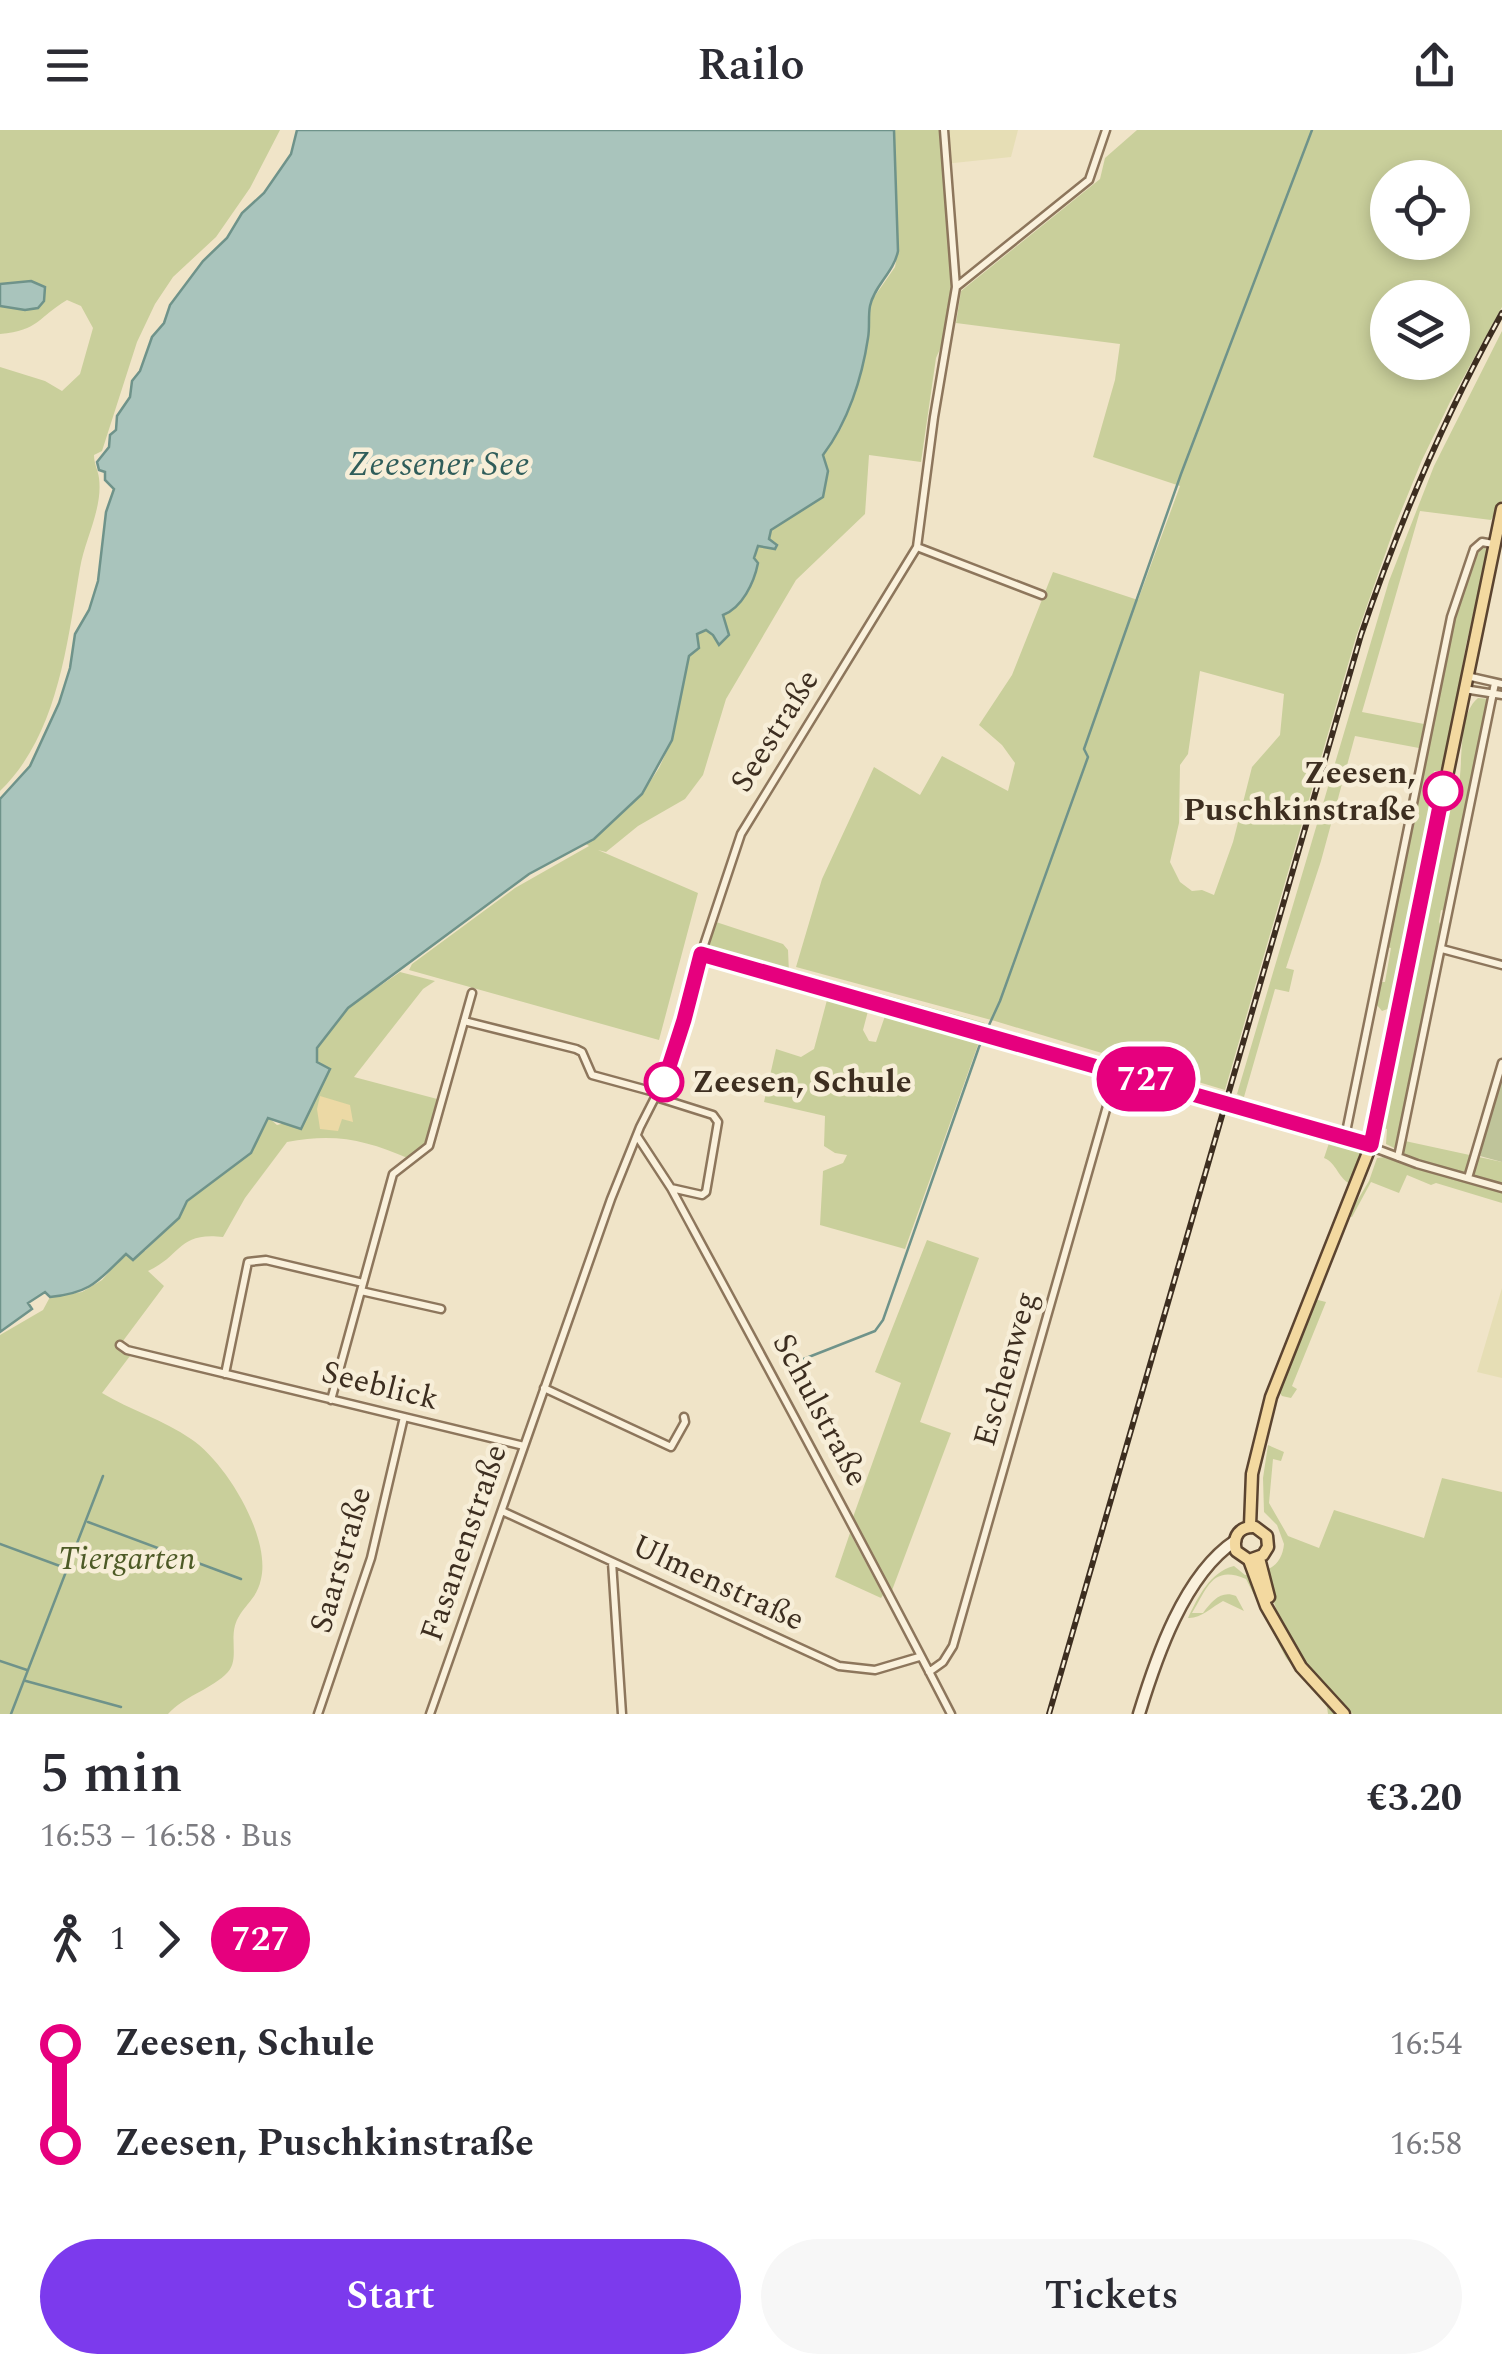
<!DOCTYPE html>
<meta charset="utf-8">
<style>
body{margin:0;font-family:Spectral,serif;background:#f7f7f7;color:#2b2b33;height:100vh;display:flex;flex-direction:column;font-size:38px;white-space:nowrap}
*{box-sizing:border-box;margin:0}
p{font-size:32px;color:#7c7c81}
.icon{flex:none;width:55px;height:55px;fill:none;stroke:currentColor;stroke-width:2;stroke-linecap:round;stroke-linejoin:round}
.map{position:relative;height:1584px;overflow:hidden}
.drawer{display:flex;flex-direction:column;background:#fff;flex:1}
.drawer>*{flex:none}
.badge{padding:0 20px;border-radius:32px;font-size:35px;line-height:65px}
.buttons{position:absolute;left:1370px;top:30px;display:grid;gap:20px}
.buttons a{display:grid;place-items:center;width:100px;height:100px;border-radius:50%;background:#fff;box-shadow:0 5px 15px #0003;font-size:50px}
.map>.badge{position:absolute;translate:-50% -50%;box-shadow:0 0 0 5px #fff}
.legs{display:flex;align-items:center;gap:15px;height:110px;padding:0 40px;font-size:32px}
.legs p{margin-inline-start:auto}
.headline{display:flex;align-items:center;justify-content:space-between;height:170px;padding:0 40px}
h1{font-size:55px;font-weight:600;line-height:75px}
.button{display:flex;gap:20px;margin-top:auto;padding:20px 40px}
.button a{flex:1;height:115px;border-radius:60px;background:#7c3aed;color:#fff;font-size:40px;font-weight:600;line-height:115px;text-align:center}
.button a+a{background:#f7f7f7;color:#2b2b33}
ul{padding:0 40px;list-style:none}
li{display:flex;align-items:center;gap:35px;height:100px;font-size:38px}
li i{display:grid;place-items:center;width:15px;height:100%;margin:0 12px;background:currentColor}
li i::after{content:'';width:25px;height:25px;margin:-12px;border:8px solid;border-radius:50%;background:#fff}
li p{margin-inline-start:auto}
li:first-child i{background:linear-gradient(#0000 50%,currentColor 0)}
li:last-child i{background:linear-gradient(currentColor 50%,#0000 0)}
header{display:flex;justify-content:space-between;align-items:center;height:130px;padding:0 40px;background:#fff;font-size:45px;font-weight:600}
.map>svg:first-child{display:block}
.farmland{fill:#e6deb5}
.green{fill:#c9cf9b;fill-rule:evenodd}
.sand{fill:#ecd9a5}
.cemetery{fill:#bfc49a}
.water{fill:#a9c4bc;stroke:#6f938a;stroke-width:2.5}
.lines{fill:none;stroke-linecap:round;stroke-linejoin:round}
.stream{stroke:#6f938a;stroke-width:2.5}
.street-casing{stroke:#8d765c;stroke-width:11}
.secondary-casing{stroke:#6f573f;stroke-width:15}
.primary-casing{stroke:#5b4430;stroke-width:15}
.street{stroke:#faf1dc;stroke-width:6}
.secondary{stroke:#faf1dc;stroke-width:10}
.primary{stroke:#f3d9a0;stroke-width:10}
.rail-casing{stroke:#3d2e20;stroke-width:6}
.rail{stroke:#f7eed8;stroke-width:2.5;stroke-dasharray:8;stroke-linecap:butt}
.line-1-casing{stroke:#fff;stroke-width:22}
.line-1{stroke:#e6007e;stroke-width:15}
.stop-1-dot{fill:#fff;stroke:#e6007e;stroke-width:5}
.labels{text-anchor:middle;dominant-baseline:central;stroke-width:9;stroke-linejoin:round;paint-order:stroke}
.street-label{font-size:32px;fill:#3d2e20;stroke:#f7eed8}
.stop-label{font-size:32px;font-weight:bold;fill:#3d2e20;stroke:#f7eed8;text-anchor:end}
.park-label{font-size:32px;font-style:italic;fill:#4d5a26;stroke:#f7eed8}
.water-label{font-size:35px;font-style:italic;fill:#2f5d5a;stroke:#f7eed8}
</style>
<header><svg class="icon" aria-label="menu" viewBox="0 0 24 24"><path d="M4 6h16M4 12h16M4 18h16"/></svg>Railo<svg class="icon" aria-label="share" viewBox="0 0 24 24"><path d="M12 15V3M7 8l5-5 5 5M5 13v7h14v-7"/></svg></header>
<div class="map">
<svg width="1502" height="1584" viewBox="0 0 1502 1584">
<rect width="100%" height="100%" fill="#f0e4c8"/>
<path class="farmland" d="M943,0H1018L1011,27L944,34Z
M1502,1158V1248L1477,1242Z"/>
<path class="green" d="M0,0H280L250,58L216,107L173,147L155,174L137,212L102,321L94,325C94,334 98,340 99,348C103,378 85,409 80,438C67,514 58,605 0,661V237L45,251L62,261L80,244L93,198L81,176L67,170C37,188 40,200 0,204V176L25,180L31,151L0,154Z
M894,0H940L958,153L952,192L936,228L921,332L869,325L865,384L796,450L726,569L703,645L685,669L638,696L606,722L598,720L698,763L659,910L409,840L412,834L515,758L589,716L586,714L642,664L659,638L672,610L689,526L697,504L705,500L713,505L719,515L723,485C738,479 754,457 756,440C756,430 754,426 758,416L768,418L771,400L811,373L826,332L823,325L841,299L850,270L869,204L870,173L895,137L898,121Z
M1137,0H1502V177L1450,272L1422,330L1395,396L1356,507L1225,960L995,891L796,837L822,749L874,637L920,665L942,626L1008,661L1015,633L1002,615L979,595L1012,545L1053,442L1138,470L1180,356L1093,327L1115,250L1120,214L956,193L961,161L1100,49L1105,28ZM1388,48H1452V112H1388ZM1388,168H1452V232H1388ZM1200,541L1284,564L1280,605L1252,637L1233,712L1214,765L1202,760L1192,761L1180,752L1170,732L1179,693L1180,635L1188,624Z
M1502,201V370L1491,390L1420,381L1362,582L1424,594L1419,618L1355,606L1321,731L1286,838L1294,840L1289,862L1275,859L1244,967L1237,964L1389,451L1434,336Z
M1485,417L1487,423L1466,515L1448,617L1440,641H1434L1431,658L1436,660L1435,681L1396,876L1382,881L1376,874L1380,852H1385L1391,818L1386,817L1453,487L1476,421Z
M1478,568L1490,569L1446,781L1441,780L1439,792L1442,798L1396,1019L1386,1014L1387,999L1382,998L1387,960L1443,681L1451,658L1458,659C1464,634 1457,585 1478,568Z
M716,792L783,814L788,820L789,843L708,821Z
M796,840L985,893L983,899L800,848Z
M400,842L435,851L423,859L354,947L441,970L429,1015L410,1029C365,1010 336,1003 287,1012L245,1068L223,1107C177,1102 183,1125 148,1141L164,1156L120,1215L136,1218L102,1263C130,1280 164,1290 191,1309C226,1332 271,1407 261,1449C257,1468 247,1472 238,1488C227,1508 242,1531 225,1545C207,1561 185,1566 168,1584H0V1205L43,1180L50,1167L82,1162L102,1150L126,1123L145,1121L179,1088L187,1071L251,1023L269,988L277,995L285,993L301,998L330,940L315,929L317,918L348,878Z
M827,870L868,881L863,900L869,911L876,912L885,886L979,912L905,1119L820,1095L823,1041L843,1033L847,1025L835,1023L824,1016L825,986L764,972L776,919L801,927L814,919Z
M1331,1007L1362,1017L1363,1024L1352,1055C1338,1049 1337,1033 1324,1028Z
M1405,1011L1502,1032V1073L1436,1053L1431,1055L1407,1045L1399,1063L1371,1052L1352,1087L1348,1086L1369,1051L1377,1028L1385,1027L1438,1043L1439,1036L1402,1026Z
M927,1110L979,1128L920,1292L951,1303L891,1463L852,1390L901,1253L875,1242Z
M1314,1169L1326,1172L1292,1256L1297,1259L1291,1268L1282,1266L1276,1258Z
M1268,1315L1284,1322L1281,1331L1273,1329L1269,1373L1288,1406L1319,1418L1334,1380L1424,1408L1442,1348L1502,1362V1584H1353C1307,1547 1277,1498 1265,1440C1277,1437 1283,1426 1284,1414L1277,1395L1264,1382L1263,1348Z
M850,1403L883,1465L881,1468L835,1447Z
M1234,1436L1245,1445H1251C1270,1497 1296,1547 1338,1584H1328L1327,1577L1286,1528L1246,1449C1212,1434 1207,1459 1192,1483H1203C1212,1471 1221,1460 1236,1466L1244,1481L1223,1471C1212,1477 1200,1489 1188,1488C1198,1467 1210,1442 1234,1436Z"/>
<path class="sand" d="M320,966L350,975L353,992L342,989L338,1001L320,999L317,979Z"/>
<path class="cemetery" d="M1502,943V1032L1480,1026Z"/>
<path class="water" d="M297,0H894L898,121C894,142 874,156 870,176C868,186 870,197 868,208C862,248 848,292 823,325L828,341L823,367L771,400L769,409L777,415L775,419L758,416L754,428L758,433C754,453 742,478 723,485L729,505L719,515L713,505L706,500L697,504L699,518L689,526L672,610L642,664L594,709L529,744L348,878L317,918V932L330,939L301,999L268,988L251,1023L187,1071L179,1088L133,1130L126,1124C98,1151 91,1163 50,1167L45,1162L28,1173L32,1179L0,1202V669L30,636L59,573L70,538L75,504L89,480L98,451L106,382L114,359L105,350V342L99,340L97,332L109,317L110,305L116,300L117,286L130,267L132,251L140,241L152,207L164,193L170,175L203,131L227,108L242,83L264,63L291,24Z
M31,151L45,157L44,171L38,178L25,180L0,176V154Z"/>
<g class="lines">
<path class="stream" d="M796,1232L875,1201L883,1190L979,917L1000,871L1088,627L1084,619L1181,344L1312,0
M88,1392L241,1449
M0,1414L68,1439
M0,1531L27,1540
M26,1551L121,1577
M11,1584L103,1346"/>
<defs>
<path id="street" d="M956,157L1089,50L1106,0
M917,417L1042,465
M1467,546L1502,554
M1464,559L1502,565
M1442,819L1502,835
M701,824L1345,1007L1417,1034L1502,1058
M464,891L576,919L582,922L592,945L658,963
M656,967L713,985L718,992L706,1062L702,1065L671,1058
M637,1006L671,1058C765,1232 860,1407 951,1584
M1345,1007L1451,487L1474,419L1482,412L1493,414
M1398,1027L1495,553
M1468,1048L1502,933
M361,1161L441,1179
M120,1215L127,1220L524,1316
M225,1244L248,1132L266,1130L363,1153
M544,1258L671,1317L685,1292L684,1287
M331,1270L393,1044L429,1016L472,863
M502,1381L839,1536L875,1540L919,1527
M612,1432L622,1584
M929,1542L943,1532L953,1516L1117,941
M318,1584L371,1428L404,1287
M430,1584L611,1069L640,997L670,938L701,824L741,704L917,417L934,287L956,157L944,0"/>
<path id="secondary" d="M1139,1584C1156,1528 1184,1445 1235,1411"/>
<path id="primary" d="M1250,1396L1252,1344L1271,1267L1371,1015L1502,379
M1259,1428L1269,1467
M1249,1430L1263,1425L1268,1417L1267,1406L1255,1397C1240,1396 1232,1406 1236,1421L1249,1430L1266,1476L1301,1537L1344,1584"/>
</defs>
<use href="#street" class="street-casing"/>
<use href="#secondary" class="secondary-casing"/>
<use href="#primary" class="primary-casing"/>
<use href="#street" class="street"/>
<use href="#secondary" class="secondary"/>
<use href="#primary" class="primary"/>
<defs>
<path id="rail" d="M1049,1584L1361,505C1399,393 1444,287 1502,183"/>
</defs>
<use href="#rail" class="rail-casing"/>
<use href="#rail" class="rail"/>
</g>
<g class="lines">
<defs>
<path id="line-1" d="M664,952L684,890L701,824L1371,1015L1443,661"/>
</defs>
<use href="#line-1" class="line-1-casing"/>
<use href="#line-1" class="line-1"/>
</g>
<g class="stop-1-dot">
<circle cx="1443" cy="661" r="18"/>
<circle cx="664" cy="952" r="18"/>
</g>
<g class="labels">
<g class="street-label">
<text transform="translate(775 601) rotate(-58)">Seestraße</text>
<text transform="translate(1006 1239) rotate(-74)">Eschenweg</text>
<text transform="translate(380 1256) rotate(14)">Seeblick</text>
<text transform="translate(820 1280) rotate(62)">Schulstraße</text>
<text transform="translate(464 1413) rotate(-71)">Fasanenstraße</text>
<text transform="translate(341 1430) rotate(-74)">Saarstraße</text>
<text transform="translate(718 1453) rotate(25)">Ulmenstraße</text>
</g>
<g class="stop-label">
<text x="1416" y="643">Zeesen,<tspan x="1416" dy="37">Puschkinstraße</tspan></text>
<text x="692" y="952" text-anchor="start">Zeesen, Schule</text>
</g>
<g class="park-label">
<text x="127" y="1429">Tiergarten</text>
</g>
<g class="water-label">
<text x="439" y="334">Zeesener See</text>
</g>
</g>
</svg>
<div class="buttons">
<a><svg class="icon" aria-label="locate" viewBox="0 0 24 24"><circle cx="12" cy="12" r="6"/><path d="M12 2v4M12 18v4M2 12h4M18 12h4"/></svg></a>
<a><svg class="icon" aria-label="layers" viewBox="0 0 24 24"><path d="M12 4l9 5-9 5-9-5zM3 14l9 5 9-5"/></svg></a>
</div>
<b class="badge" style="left:1146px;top:949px;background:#e6007e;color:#fff">727</b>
</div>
<section class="drawer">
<div class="headline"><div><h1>5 min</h1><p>16:53 – 16:58 · Bus</p></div><b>€3.20</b></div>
<div class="legs"><svg class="icon" aria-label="walk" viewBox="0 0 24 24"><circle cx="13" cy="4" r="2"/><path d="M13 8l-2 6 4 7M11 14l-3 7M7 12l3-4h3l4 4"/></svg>1<svg class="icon" aria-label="forward" viewBox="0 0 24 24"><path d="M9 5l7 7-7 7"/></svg><b class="badge" style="background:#e6007e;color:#fff">727</b></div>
<ul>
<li><i style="color:#e6007e"></i><b>Zeesen, Schule</b><p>16:54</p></li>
<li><i style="color:#e6007e"></i><b>Zeesen, Puschkinstraße</b><p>16:58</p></li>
</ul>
<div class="button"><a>Start</a><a>Tickets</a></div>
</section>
